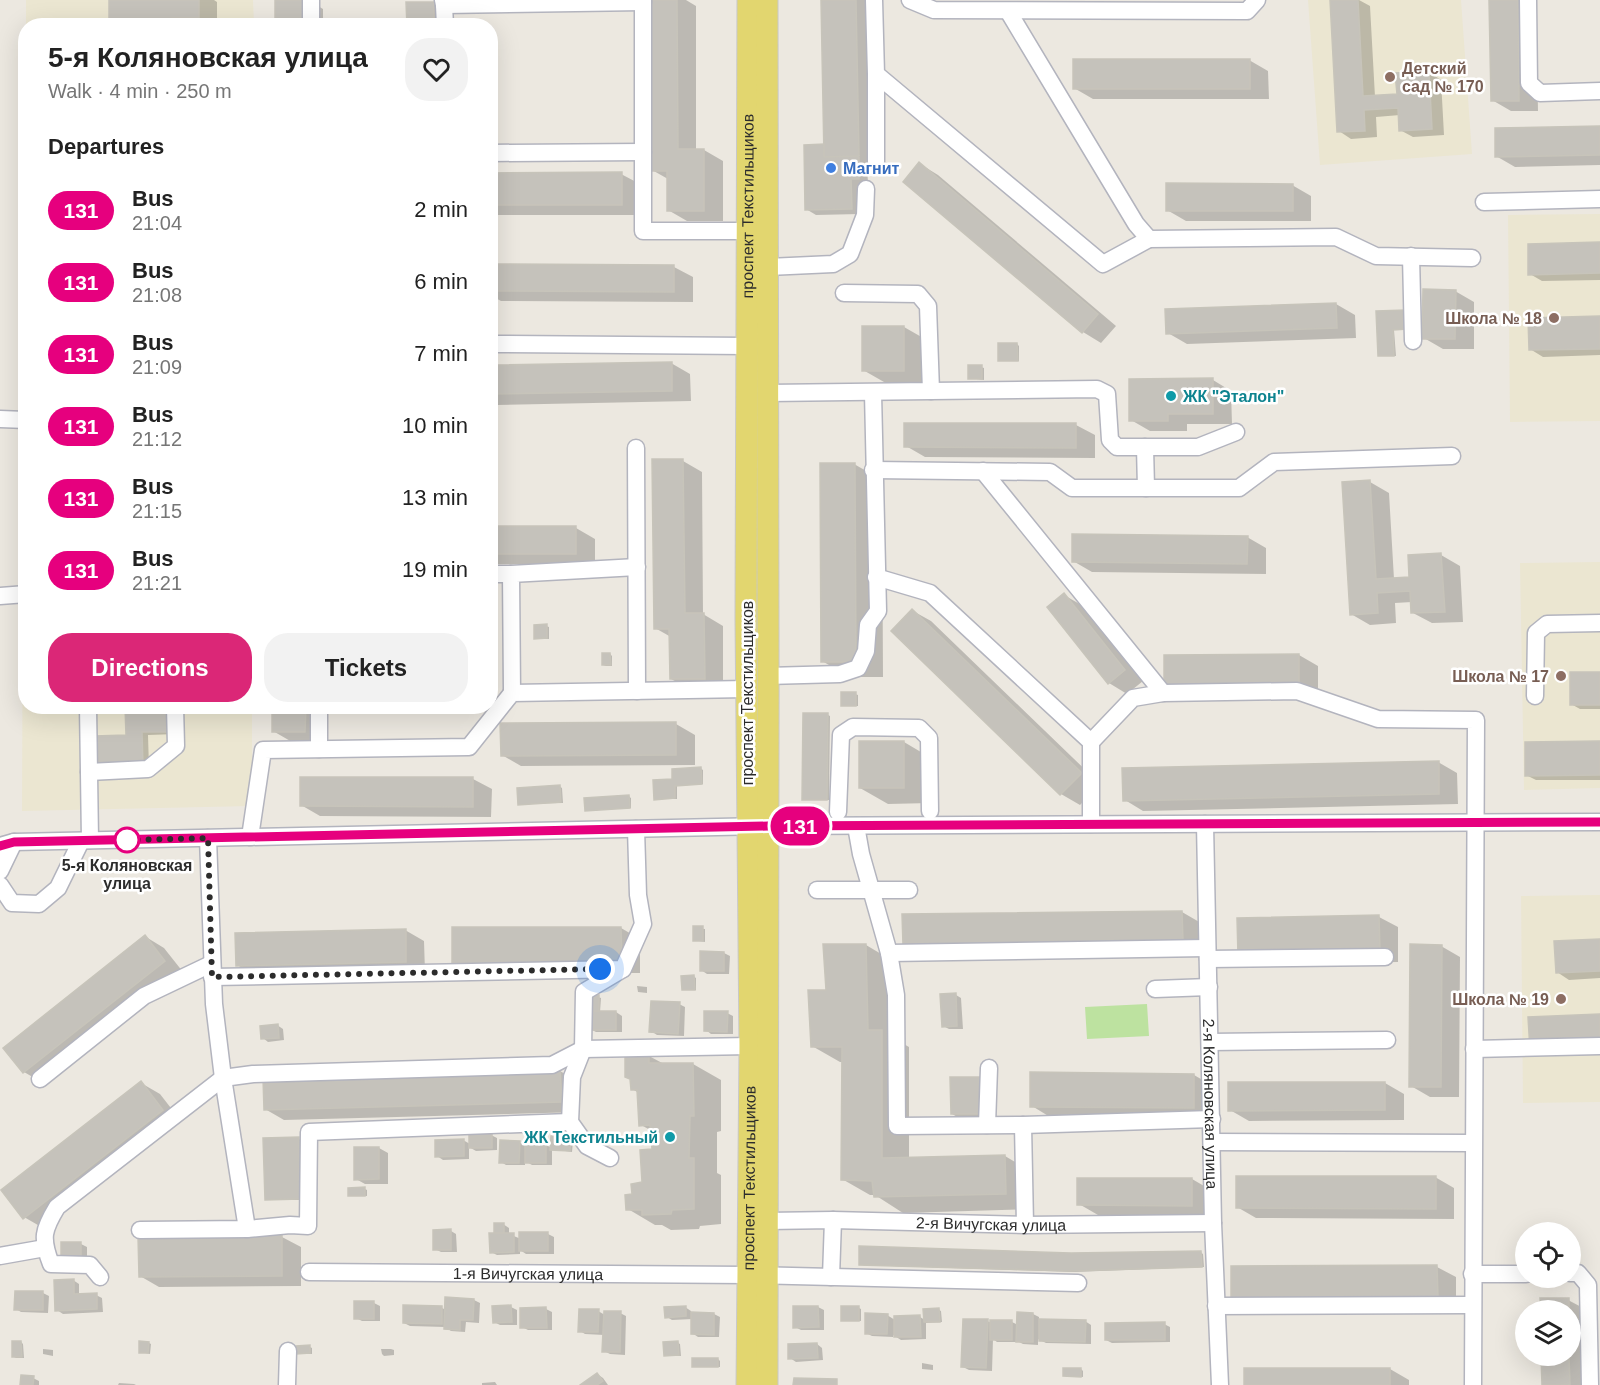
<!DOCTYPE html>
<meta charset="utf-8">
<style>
body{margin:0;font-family:Helvetica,sans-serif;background:#f2f2f2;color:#222;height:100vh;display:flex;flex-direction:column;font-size:22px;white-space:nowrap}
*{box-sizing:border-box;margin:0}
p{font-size:20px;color:#767676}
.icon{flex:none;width:33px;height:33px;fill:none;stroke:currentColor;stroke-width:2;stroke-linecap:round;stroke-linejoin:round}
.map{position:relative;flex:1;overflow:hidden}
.drawer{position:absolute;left:18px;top:18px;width:480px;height:696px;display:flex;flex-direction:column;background:#fff;border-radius:24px;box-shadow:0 6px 24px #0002}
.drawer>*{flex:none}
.badge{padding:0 12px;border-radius:20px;font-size:21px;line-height:39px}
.fabs{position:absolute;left:1515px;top:1222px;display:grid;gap:12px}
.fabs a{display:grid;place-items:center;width:66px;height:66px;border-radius:50%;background:#fff;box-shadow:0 6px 24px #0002;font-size:30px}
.you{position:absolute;width:30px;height:30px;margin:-15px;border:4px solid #fff;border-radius:50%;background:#1a73e8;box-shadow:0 0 0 9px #1a73e833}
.map>.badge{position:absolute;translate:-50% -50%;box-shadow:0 0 0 3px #fff}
h2{padding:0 30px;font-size:22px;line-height:54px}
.round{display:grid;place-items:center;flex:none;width:63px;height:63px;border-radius:24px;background:#f2f2f2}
.overview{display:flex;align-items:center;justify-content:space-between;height:102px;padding:0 30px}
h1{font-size:28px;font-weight:800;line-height:45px}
.button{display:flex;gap:12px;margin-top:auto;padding:12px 30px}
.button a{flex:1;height:69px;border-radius:24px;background:#db2777;color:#fff;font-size:24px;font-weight:800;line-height:69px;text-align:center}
.button a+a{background:#f2f2f2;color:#222}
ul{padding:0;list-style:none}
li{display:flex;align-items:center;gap:18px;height:72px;padding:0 30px}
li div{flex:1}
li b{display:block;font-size:22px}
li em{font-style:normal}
li .badge{min-width:66px;font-weight:700;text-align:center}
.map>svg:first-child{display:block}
.education{fill:#ebe6d1}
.pitch{fill:#bde2a0}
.shadow{fill:#0003}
.building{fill:#c5c2bb;stroke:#c7c4ba;stroke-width:1.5}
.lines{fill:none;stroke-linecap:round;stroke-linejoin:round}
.minor-casing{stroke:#b3b4be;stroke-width:19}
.major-casing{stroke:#c8c8c8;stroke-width:23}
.minor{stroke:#fff;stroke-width:16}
.major{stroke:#e2d66f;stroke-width:21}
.line-casing{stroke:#fff;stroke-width:14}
.line{stroke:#e6007e;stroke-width:9}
.walk{stroke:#2c2c2c;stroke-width:6;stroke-dasharray:0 10.8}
.education-dot{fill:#8d6e63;stroke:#fff;stroke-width:2}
.shop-dot{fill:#3f7fe0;stroke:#fff;stroke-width:2}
.culture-dot{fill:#0f9aa8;stroke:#fff;stroke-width:2}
.stop-dot{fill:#fff;stroke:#e6007e;stroke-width:3}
.labels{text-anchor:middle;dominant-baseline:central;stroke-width:5;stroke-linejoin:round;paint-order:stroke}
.education-label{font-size:16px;font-weight:bold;fill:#785e54;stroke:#fff;text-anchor:end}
.shop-label{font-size:16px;font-weight:bold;fill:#366cbe;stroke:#fff;text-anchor:start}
.street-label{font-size:16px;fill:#2c2c2c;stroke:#fff}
.culture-label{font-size:16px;font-weight:bold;fill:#0d838f;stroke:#fff;text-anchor:start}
.stop-label{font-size:16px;font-weight:bold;fill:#2c2c2c;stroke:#fff}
</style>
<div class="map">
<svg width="1600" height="1385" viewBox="0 0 1600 1385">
<rect width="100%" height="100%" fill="#ece8e0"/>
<path class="education" d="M26,0H253L254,25L26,26Z
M1308,0H1461L1472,154L1320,165Z
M25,47L26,706L252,707V806L22,811Z
M1600,214V421L1510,422L1508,215Z
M1600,562V788L1524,790L1520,563Z
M1600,895V1102L1523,1103L1521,896Z"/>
<path class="pitch" d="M1147,1004L1149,1036L1087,1039L1085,1007Z"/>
<path class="shadow" d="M111,0H214L217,2V26H124L111,18Z
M277,0H308L323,9V26H277Z
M652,0H686L696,6V150H704L723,161V221H687L668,210V179L652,170Z
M823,0H874L877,166H867L868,183H860V214L816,215L806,209L825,147Z
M1344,0H1359L1370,6L1375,97L1398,95L1429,72L1441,80L1444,135L1413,137L1400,130V115L1376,117L1377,137L1351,139L1339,131Z
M1491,0H1536L1538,111H1511L1492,100Z
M433,3L452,14V26H408Z
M1249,60L1268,71L1269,99H1093L1074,88Z
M1600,128V165L1515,167L1496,156Z
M920,164L938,175L1116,326L1101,343L1083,332Z
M490,174H621L640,184V215H490Z
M1292,185L1311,196V221H1186L1167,210Z
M1600,244V280L1542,281L1530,274Z
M490,266L674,267L693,277V302L501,301L490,295Z
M1455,291L1474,302V349H1443L1424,338Z
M1336,304L1355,315L1356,338L1187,344L1168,333L1167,310Z
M1378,313L1409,330H1394L1396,356L1379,355Z
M1600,318V355L1543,357L1530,349Z
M904,327L932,343V386H891L863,370Z
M1017,344L1019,346V361L1000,360Z
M671,363L690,374L691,401L497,405L490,401V366Z
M981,367L984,368V380L969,378Z
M1213,380L1231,391L1232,424H1187V431H1150L1131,420Z
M1076,425L1095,435V458L925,457L906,446Z
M683,461L702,472L703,614L723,626V689H690L671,679V637L655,628Z
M854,464L882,480L883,677H850L822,661Z
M1370,482L1389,493L1394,579L1411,578L1441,555L1460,566L1463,622L1432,623L1413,613L1412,602L1395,603L1396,623L1370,625L1351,614Z
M490,527L576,528L595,539V564H490Z
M1247,537L1266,548V574L1092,572L1073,561Z
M1064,595L1083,606L1143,681L1127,694L1109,683Z
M913,611L931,621L1100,784L1080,805L1061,794L893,631Z
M546,626L549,627V639L536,638Z
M610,654L612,656V666H606L603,665Z
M1299,655L1318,666V693L1166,684Z
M1600,674V709H1580L1571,704Z
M855,694L858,695V706L843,705Z
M126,706L176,734L148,735L149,768L103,769L127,737Z
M274,706H324V742H292L273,731Z
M828,715L830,716L829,800H806Z
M676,724L695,735V765L521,766L502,755Z
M904,742L931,758V803L888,804L860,788Z
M1600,743V780H1536L1526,775Z
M1438,762L1457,773L1458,804L1143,811L1125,800Z
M700,768L703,770V784L677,786V799H656L674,780Z
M473,779L492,789L491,817L320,816L301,805Z
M559,786L562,788L563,803L520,804Z
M628,796L631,798V808L587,810Z
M1182,912L1201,923V951L904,944Z
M1379,917L1398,927V962L1258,965Z
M621,928L640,939V973H473L454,962Z
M694,928L705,929V942L694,940Z
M405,930L424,941L425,972L256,976L237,965Z
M146,937L164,948L183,972L43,1083L24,1072Z
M1600,940V978L1569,980L1557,972Z
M866,945L893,961L895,1039L909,1047V1159L1005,1156L1032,1172L1034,1209L903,1213L875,1195H870L842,1179L844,1062H840L812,1046L827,992Z
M1441,946L1460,957L1459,1097H1430L1411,1086Z
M724,953L730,956L729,974H707L701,970Z
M693,976L696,978V990H683Z
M637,986L647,987V993L638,992Z
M956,995L961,998L963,1029H949L943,1026Z
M598,997L601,998L600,1012H616L622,1016V1032H596L590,1029Z
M679,1004L685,1007L684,1036L657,1035L651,1031Z
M727,1013L733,1016V1034H711L706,1030Z
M277,1025L283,1029L284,1040L268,1042L263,1038Z
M649,1056L664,1064H693L721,1080V1131L717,1132V1173L721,1175V1224L700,1226L699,1229L671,1230L662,1225H655L628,1209L633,1195L644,1183L654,1150L652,1131L641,1125L639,1093L632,1089Z
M560,1071L579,1082L580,1112L284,1120L265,1109Z
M1194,1075L1213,1086L1212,1118L1050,1117L1032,1106Z
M952,1078L990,1119H961L952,1114Z
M141,1083L160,1094L181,1121L43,1228L24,1217Z
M1385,1083L1404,1094V1120L1249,1121L1230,1110Z
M491,1135L497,1138V1150L476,1151L469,1147V1159L443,1160L437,1156L463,1140L470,1144Z
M298,1139L301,1140L302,1200H268L266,1199Z
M570,1139L573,1141L572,1152L552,1149V1165H532L525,1161V1165H506L501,1162L519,1142L526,1146L546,1145L552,1148Z
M379,1148L388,1153V1184H365L356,1179Z
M1435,1177L1454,1188V1219L1256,1218L1237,1207Z
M1192,1179L1211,1190L1210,1216L1098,1215L1079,1204Z
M365,1189L367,1190V1196L349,1195Z
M503,1224L509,1228V1234L521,1239V1234H548L554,1237V1254H526L520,1250V1254L497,1255L491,1252Z
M451,1231L456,1234L457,1252H441L435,1249Z
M282,1237L301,1247V1286L159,1287L140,1276Z
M81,1244L87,1247V1261H68Z
M1200,1252L1203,1254L1204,1267L1074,1272L861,1265L1071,1254Z
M1233,1267H1437L1456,1277V1307Z
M73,1280L79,1284V1295H96L102,1298L103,1312L63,1314L57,1310Z
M43,1293L49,1296L48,1313L21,1312L16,1309Z
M474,1300L480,1303L479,1323L466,1322L465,1332L451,1331L445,1327L410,1326L404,1323L442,1308L446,1310Z
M1568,1300L1587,1310L1588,1385H1543V1356H1570V1311H1542Z
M374,1303L380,1306V1321H362L356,1318Z
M511,1307L517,1310V1325H500L494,1322Z
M685,1307L691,1311V1314H714L720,1317L719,1337H698L692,1333L693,1319L672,1320L667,1317Z
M818,1307L824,1310V1330H801L795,1327L794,1308Z
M859,1308L861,1309V1321L843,1320Z
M522,1309H546L552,1312V1330H528L522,1327Z
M939,1310L941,1311L942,1322L926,1323V1339L901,1340L893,1335V1337L872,1336L866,1333L887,1315L895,1320L920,1317L925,1320Z
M598,1311L605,1315L620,1313L626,1316L625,1355L610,1354L604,1351V1335L585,1334L580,1331Z
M1033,1314L1039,1317V1321H1085L1091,1325V1344L1046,1343L1038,1339V1345L1023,1344L1019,1342H997L993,1339L992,1371L969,1370L963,1367L987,1321L992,1323V1321L1012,1322L1018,1325Z
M1164,1324L1170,1327V1342L1112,1343L1106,1340Z
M21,1342L23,1344L24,1358H16L14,1357Z
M149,1343L151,1344L150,1354L140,1352Z
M678,1343L680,1344L681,1356L665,1355Z
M817,1344L822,1348L823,1360L796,1362L790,1358Z
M310,1347L312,1348V1354L298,1353Z
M43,1349L53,1350V1356L43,1354Z
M381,1349H391L394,1350V1355L384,1356L382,1354Z
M718,1359L720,1361V1367L693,1366Z
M922,1363L933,1365V1370L922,1369Z
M1081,1369L1083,1371V1377L1065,1375Z
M1390,1369L1409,1380V1385H1246Z
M597,1374L603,1378L608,1385H583Z
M33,1378L39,1381V1385H22Z
M495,1382L497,1385H482V1383Z
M119,1383L134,1384L136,1385H118Z"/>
<path class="building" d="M109,0H199V18H172V26H151V19H109Z
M275,0H305V26H275Z
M650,0H677L678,149H704V211H667V171H651Z
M821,0H856L859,156L824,157Z
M1330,0H1358L1363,96L1397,94L1395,73L1429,71L1432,129L1399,131L1398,108L1364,110L1365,131L1337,132Z
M1489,0H1518L1519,101H1491Z
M406,2H434V26H407Z
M1073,59H1250V89H1073Z
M1600,126V155L1495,157V128Z
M824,144V157L859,156V179H851L852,209L805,210L804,145Z
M919,162L1098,314L1082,333L903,182Z
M622,172V205H490V173Z
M1166,183L1293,184V211H1166Z
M1600,242V273L1528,275V244Z
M490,264L674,265V292L490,291Z
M1423,289L1456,290L1455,339H1422Z
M1336,303L1337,328L1166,334L1165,309Z
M1406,310L1407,329L1393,330L1394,356H1378L1376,311Z
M1600,316V349L1529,350L1528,318Z
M862,326H904V371H862Z
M998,343H1017L1018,361H998Z
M672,362V391L490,394V365Z
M968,365H982V379H968Z
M1213,378V414H1168V421H1129V379Z
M904,423H1076V448L904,447Z
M652,459H683L685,613H704L705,679H670L669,629H654Z
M820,463H855L856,662H821Z
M1370,480L1376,579L1409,577L1408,555L1441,553L1445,612L1411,613L1410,591L1377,593L1378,613L1350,615L1342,482Z
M490,526H576V554H490Z
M1072,534L1248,536L1247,564L1072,562Z
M1064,593L1125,670L1108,684L1047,607Z
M912,609L1082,773L1060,795L891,631Z
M547,624V638L534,639V625Z
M602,653H610L611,665H602Z
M1299,654V683L1164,685V655Z
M1570,672H1600V705H1570Z
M841,692H856V706H841Z
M125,706H170L171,732H142L143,766L96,767L95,736L126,735Z
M272,706H306L305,732H272Z
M803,713H828L827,800H802Z
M676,722V755L501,756L500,723Z
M859,741H904V788H859Z
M1600,741V775L1525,776V742Z
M1439,761V794L1123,801L1122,768Z
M701,767L702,784L675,786V798L654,800L653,780L672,779V769Z
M300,777H473V807L300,806Z
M560,785L561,802L518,805L517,788Z
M629,795L630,808L585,811L584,798Z
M1182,911L1183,941L903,945L902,914Z
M1379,915L1380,952L1238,955L1237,918Z
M693,926H703V941H693Z
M452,927H621L622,963H452Z
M406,929V962L236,966L235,933Z
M145,935L165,961L23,1073L3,1048Z
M1600,939V971L1556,973L1554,941Z
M823,944H866L868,1030H882V1158L1005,1155L1006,1194L874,1197L872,1181L841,1180L842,1047H811L808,990H826Z
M1410,944L1442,945L1441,1087H1409Z
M700,951L724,952V971H700Z
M694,975L695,990H682L681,976Z
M956,993L957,1026L942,1027L940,994Z
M589,995H599V1011H589Z
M651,1001L680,1002L678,1034L649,1032Z
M589,1011H616V1030H589Z
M704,1011H728L727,1032L704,1031Z
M1600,1014V1047L1530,1050L1528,1017Z
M278,1024L279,1038L261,1039L260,1026Z
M625,1054H649V1063H693L694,1116H690L689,1158H694V1209L672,1210L671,1214L642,1215V1210H626L625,1195L632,1194L631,1184L642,1182L640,1150L652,1149L650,1125L639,1126L637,1090H631L630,1079L625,1077Z
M560,1070L562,1102L264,1110L263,1078Z
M1030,1072L1194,1074V1108L1030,1107Z
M950,1077H981V1114H951Z
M141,1081L163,1110L23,1219L1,1190Z
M1228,1082H1385V1110L1228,1111Z
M492,1133V1148H469V1134Z
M551,1136L571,1138L570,1151L550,1150Z
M299,1137L300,1199L265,1200L263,1138Z
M464,1139V1156L435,1157V1140Z
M500,1140L520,1141L519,1163H499Z
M525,1143L546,1144V1163H525Z
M354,1147H379V1179L354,1180Z
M1236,1176H1436V1209L1236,1208Z
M1077,1178H1192V1206L1077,1205Z
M365,1187V1196H348V1188Z
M494,1223H504V1233H494Z
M451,1229V1250H433V1230Z
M519,1232H548V1251H519Z
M489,1233H514V1252L490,1253Z
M282,1235V1276L139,1277L138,1236Z
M61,1242H81V1259H61Z
M859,1246L1071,1253L1201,1251L1202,1267L1071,1271L859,1265Z
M1437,1265L1438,1297L1231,1298V1266Z
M74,1279V1294L97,1293V1309L55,1311L54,1280Z
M15,1291H43V1310H14Z
M445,1297L474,1299L473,1320H460V1330L444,1329Z
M1540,1298H1569V1311H1541Z
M354,1301H374V1319H354Z
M403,1305L442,1306V1324L403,1323Z
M511,1305L512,1322L493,1323L492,1306Z
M686,1306V1316L665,1318L664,1307Z
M793,1306H818L819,1327L793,1328Z
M841,1306H859V1321H841Z
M546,1307L547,1328H520V1308Z
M939,1308L940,1322H924L923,1309Z
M579,1309H599L598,1332H578Z
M604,1311H621L620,1352H602Z
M691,1312L714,1313V1335L691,1334Z
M1017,1312L1033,1313V1342H1016Z
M865,1313L888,1314L887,1334H865Z
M920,1315L921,1337H894V1316Z
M963,1319H988L986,1368L961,1367Z
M1039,1319L1086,1320L1085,1342L1039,1341Z
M990,1320H1012V1340H990Z
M1165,1322V1340H1105V1323Z
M12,1341H21L22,1357H12Z
M139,1341L149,1342L148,1353H139Z
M678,1341L679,1355L664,1356L663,1342Z
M817,1343L818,1358L788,1359V1344Z
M310,1345V1353L296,1354V1346Z
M1541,1356H1569L1570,1385H1542Z
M692,1358H718V1367H692Z
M1063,1368H1081V1377L1063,1376Z
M1244,1368H1390V1385H1244Z
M597,1373L603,1381L597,1385H580Z
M21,1375L34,1376L33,1385H20Z
M794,1378L837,1379V1385H793Z"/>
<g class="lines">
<defs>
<g id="minor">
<path d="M443,0L444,5L643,2"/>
<path d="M643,0V231H747"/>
<path d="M874,0L876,74L1103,264L1149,239"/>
<path d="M910,0L934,10L1247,11L1257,0"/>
<path d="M1528,0L1529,83L1540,93L1600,91"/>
<path d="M444,5L445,26"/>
<path d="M1008,11L1136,224L1149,239L1336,237L1376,256L1472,258"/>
<path d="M311,26V0"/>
<path d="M876,74V162"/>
<path d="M490,153L643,152"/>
<path d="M1484,202L1600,199"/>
<path d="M1411,256L1413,341"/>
<path d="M768,267L833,264L850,254L865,215L866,189"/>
<path d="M497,344L747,346"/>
<path d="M931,391L1097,389L1107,394L1110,440L1117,447H1198L1236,432"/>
<path d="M768,393L931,391L928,306L918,294L844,293"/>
<path d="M0,419L26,420"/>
<path d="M1145,447L1146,488"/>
<path d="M636,448L637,691"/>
<path d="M873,470L1050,472L1072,488H1239L1274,462L1452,456"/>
<path d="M983,471L1163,693"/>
<path d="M490,574H511"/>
<path d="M876,577L930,593L1091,742V824"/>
<path d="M0,596L26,594"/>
<path d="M767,676L840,674L858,668L866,651L868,625L878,611L873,393"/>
<path d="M512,693L511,574L637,567"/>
<path d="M1535,696L1536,633L1547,624L1600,623"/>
<path d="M88,706L90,840"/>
<path d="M1091,742L1133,698L1163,693L1297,691L1378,719L1476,720L1473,1385"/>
<path d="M319,749V706"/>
<path d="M89,772L148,769L176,746L175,706"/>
<path d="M838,812L841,735L853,727L919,728L929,738L930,811"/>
<path id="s1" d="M1205,824L1213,1223L1220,1385"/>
<path d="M856,826L861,854L889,953L896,995L897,1126L1023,1125L1212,1119"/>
<path d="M250,837L263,750L469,747L512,693L747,689"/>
<path d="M0,846L14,842L768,826L1600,822"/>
<path d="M0,871L14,842"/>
<path d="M0,885L12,903L39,904L58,888L81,841"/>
<path d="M817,890H909"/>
<path d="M889,953L1207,948"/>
<path d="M1208,959L1385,957"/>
<path d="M212,977L623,969L643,924L638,895L636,829"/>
<path d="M1155,989L1209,987"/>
<path d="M1210,1042L1387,1040"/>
<path d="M1474,1049L1600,1046"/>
<path d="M40,1079L144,996L211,964"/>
<path d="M987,1125L989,1068"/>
<path d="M1023,1125L1025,1225"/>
<path d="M1212,1142L1473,1143"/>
<path d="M610,1158L587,1146L570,1122L572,1077L583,1049L584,992L621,970"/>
<path id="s2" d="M767,1221L833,1220L1025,1225L1213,1223"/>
<path d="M247,1229L290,1225L308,1226L309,1132L570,1122"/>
<path d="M140,1230L247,1229L223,1078L214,1004L208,838"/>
<path d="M0,1256L45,1248"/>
<path id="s3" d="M309,1272L747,1275L1078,1283"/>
<path d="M1570,1273H1578L1588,1285L1590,1385"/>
<path d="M1472,1274H1526"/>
<path d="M100,1277L90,1265L51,1264C41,1238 43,1230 57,1207L223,1078L253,1074L552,1065L583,1049L750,1046"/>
<path d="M831,1277L833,1220"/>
<path d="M1216,1306L1472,1305"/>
<path d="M287,1385L288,1351"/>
</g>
<g id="major">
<path id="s4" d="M747,1385L750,1046L746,619L748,0"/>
<path d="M767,1385C769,923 768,462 767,0"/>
</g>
</defs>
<use href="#minor" class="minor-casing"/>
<use href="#major" class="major-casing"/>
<use href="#minor" class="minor"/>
<use href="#major" class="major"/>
</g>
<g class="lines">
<defs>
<path id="line" d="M0,846L14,842L768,826L1600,822"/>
</defs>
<use href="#line" class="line-casing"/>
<use href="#line" class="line"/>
<path class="walk" d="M127,840L208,838L212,977L600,969"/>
</g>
<g class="education-dot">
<circle cx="1390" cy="77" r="6"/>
<circle cx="1554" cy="318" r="6"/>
<circle cx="1561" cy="676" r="6"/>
<circle cx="1561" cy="999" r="6"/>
</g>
<circle class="shop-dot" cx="831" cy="168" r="6"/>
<g class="culture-dot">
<circle cx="1171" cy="396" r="6"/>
<circle cx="670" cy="1137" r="6"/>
</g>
<circle class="stop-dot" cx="127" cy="840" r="12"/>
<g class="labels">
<g class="education-label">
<text x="1402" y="68" text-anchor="start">Детский<tspan x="1402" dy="18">сад № 170</tspan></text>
<text x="1542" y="318">Школа № 18</text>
<text x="1549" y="676">Школа № 17</text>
<text x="1549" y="999">Школа № 19</text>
</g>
<g class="shop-label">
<text x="843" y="168">Магнит</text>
</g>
<g class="street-label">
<text stroke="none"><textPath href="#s4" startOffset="1179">проспект Текстильщиков</textPath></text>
<text transform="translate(747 693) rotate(-90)">проспект Текстильщиков</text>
<text stroke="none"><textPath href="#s1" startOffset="280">2-я Коляновская улица</textPath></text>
<text stroke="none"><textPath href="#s4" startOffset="207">проспект Текстильщиков</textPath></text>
<text stroke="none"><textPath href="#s2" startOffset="224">2-я Вичугская улица</textPath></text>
<text stroke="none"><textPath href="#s3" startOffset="219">1-я Вичугская улица</textPath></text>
</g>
<g class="culture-label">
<text x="1183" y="396">ЖК "Эталон"</text>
<text x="658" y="1137" text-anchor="end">ЖК Текстильный</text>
</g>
<g class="stop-label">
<text x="127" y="865">5-я Коляновская<tspan x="127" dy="18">улица</tspan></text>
</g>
</g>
</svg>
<div class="fabs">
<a><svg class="icon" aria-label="locate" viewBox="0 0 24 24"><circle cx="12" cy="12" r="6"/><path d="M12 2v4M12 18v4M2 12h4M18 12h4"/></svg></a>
<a><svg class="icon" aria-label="layers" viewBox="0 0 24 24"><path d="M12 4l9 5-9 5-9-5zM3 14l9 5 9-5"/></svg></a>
</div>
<div class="you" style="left:600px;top:969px"></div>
<b class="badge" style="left:800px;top:826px;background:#e6007e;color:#fff">131</b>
<section class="drawer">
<div class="overview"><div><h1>5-я Коляновская улица</h1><p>Walk · 4 min · 250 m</p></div><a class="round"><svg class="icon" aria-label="heart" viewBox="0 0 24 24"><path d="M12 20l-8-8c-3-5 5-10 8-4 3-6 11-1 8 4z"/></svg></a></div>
<h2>Departures</h2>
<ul>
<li><span class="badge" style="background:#e6007e;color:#fff">131</span><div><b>Bus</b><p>21:04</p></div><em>2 min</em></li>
<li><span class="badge" style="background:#e6007e;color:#fff">131</span><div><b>Bus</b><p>21:08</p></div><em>6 min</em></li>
<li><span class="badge" style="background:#e6007e;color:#fff">131</span><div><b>Bus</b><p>21:09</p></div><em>7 min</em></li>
<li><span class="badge" style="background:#e6007e;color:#fff">131</span><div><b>Bus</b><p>21:12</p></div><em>10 min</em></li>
<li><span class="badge" style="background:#e6007e;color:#fff">131</span><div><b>Bus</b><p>21:15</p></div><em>13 min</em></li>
<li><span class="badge" style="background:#e6007e;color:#fff">131</span><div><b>Bus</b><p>21:21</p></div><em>19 min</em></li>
</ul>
<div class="button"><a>Directions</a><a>Tickets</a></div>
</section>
</div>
